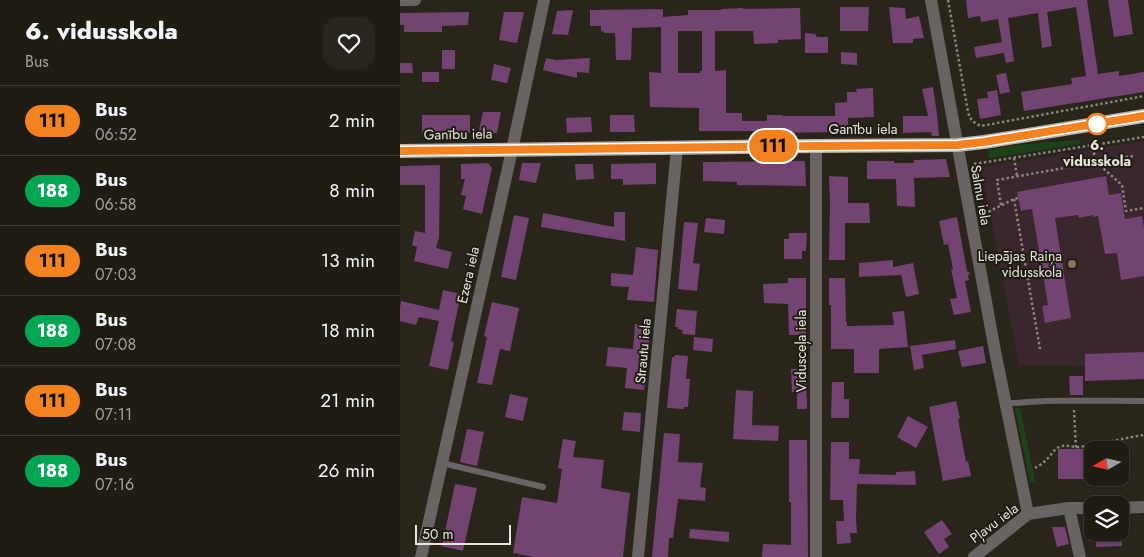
<!DOCTYPE html>
<meta charset="utf-8">
<style>
body{margin:0;font-family:Jost,sans-serif;background:#27251d;color:#f1f3f6;height:100vh;display:flex;flex-direction:column;font-size:19px;white-space:nowrap}
*{box-sizing:border-box;margin:0}
p{font-size:16px;color:#a1a1a0}
.icon{flex:none;width:28px;height:28px;fill:none;stroke:currentColor;stroke-width:2;stroke-linecap:round;stroke-linejoin:round}
.map{position:relative;flex:1;overflow:hidden}
.details{display:flex;flex-direction:column;background:#1f1c14;width:400px}
.details>*{flex:none}
.badge{padding:0 10px;border-radius:16px;font-size:18px;line-height:32px}
.needle{width:32px;rotate:261deg}
.fabs{position:absolute;left:684px;top:441px;display:grid;gap:10px}
.fabs a{display:grid;place-items:center;width:45px;height:45px;border-radius:10px;background:#1f1c14;box-shadow:0 1px 4px #0004,0 0 0 1px #3c3a34;font-size:25px}
.scale{position:absolute;left:15px;bottom:12px;width:96px;box-sizing:border-box;padding-left:5px;border:2px solid #e8e5de;border-top:0;font-size:14px;line-height:18px;white-space:nowrap;color:#e8e5de;-webkit-text-stroke:4px #1f1c12;paint-order:stroke}
.map>.badge{position:absolute;translate:-50% -50%;box-shadow:0 0 0 2px #fff}
.round{display:grid;place-items:center;flex:none;width:52px;height:52px;border-radius:15px;background:#27251d}
.headline{display:flex;align-items:center;justify-content:space-between;height:85px;padding:0 25px}
h1{font-size:24px;font-weight:800;line-height:38px}
ul{padding:0;list-style:none}
li{display:flex;align-items:center;gap:15px;height:70px;padding:0 25px;border-top:1px solid #3c3a34}
li div{flex:1}
li b{display:block;font-size:19px}
li em{font-style:normal}
li .badge{min-width:55px;font-weight:700;text-align:center}
main{display:flex;flex:1;min-height:0}
.map>svg:first-child{display:block}
.education{fill:#39272d}
.green{fill:#1b4218}
.building{fill:#734372;fill-rule:evenodd}
.lines{fill:none;stroke-linecap:round;stroke-linejoin:round}
.path{stroke:#89867d;stroke-width:2.5;stroke-dasharray:2.5 2.5;stroke-linecap:butt}
.service{stroke:#696361;stroke-width:6}
.minor{stroke:#696361;stroke-width:12}
.tertiary{stroke:#696361;stroke-width:12}
.trunk{stroke:#baada8;stroke-width:14}
.line-casing{stroke:#fff;stroke-width:11}
.line{stroke:#f58220;stroke-width:8}
.stop-dot{fill:#fff;stroke:#f58220;stroke-width:2.5}
.education-dot{fill:#8d6e63;stroke:#1f1c12;stroke-width:2}
.labels{text-anchor:middle;dominant-baseline:central;stroke-width:4;stroke-linejoin:round;paint-order:stroke}
.street-label{font-size:14px;fill:#e8e5de;stroke:#1f1c12}
.stop-label{font-size:14px;font-weight:bold;fill:#e8e5de;stroke:#1f1c12}
.poi-label{font-size:14px;fill:#e8e5de;stroke:#1f1c12;text-anchor:end}
</style>
<main>
<section class="details">
<div class="headline"><div><h1>6. vidusskola</h1><p>Bus</p></div><a class="round"><svg class="icon" aria-label="heart" viewBox="0 0 24 24"><path d="M12 20l-8-8c-3-5 5-10 8-4 3-6 11-1 8 4z"/></svg></a></div>
<ul>
<li><span class="badge" style="background:#f58220;color:#111">111</span><div><b>Bus</b><p>06:52</p></div><em>2 min</em></li>
<li><span class="badge" style="background:#00a651;color:#fff">188</span><div><b>Bus</b><p>06:58</p></div><em>8 min</em></li>
<li><span class="badge" style="background:#f58220;color:#111">111</span><div><b>Bus</b><p>07:03</p></div><em>13 min</em></li>
<li><span class="badge" style="background:#00a651;color:#fff">188</span><div><b>Bus</b><p>07:08</p></div><em>18 min</em></li>
<li><span class="badge" style="background:#f58220;color:#111">111</span><div><b>Bus</b><p>07:11</p></div><em>21 min</em></li>
<li><span class="badge" style="background:#00a651;color:#fff">188</span><div><b>Bus</b><p>07:16</p></div><em>26 min</em></li>
</ul>
</section>
<div class="map">
<svg width="744" height="557" viewBox="0 0 744 557">
<rect width="100%" height="100%" fill="#29251b"/>
<path class="education" d="M744,141V352L685,354V366L619,365L581,167Z"/>
<path class="green" d="M680,140L681,141L680,144L591,158H589L588,150L624,144Z
M620,407L635,481L630,482L615,408Z"/>
<path class="building" d="M566,0H687L698,74L719,71V76L744,72V92L624,111L621,92L672,84L671,78L686,76L676,7L647,12L652,46L642,48L638,13L608,18L614,61L606,63L604,53L576,58L574,47L602,42L598,19L581,22L580,16L568,18Z
M708,0H728L733,34L714,37Z
M440,7H469L468,31H440Z
M489,7L505,8L506,19L519,16L524,38L513,39V43H493Z
M343,8V9L400,8L401,39L378,40V43L354,44L353,31H315V71L326,70V113H342V121H367V115H383V116H435V103L447,102V92H457L456,89L473,88L474,117L448,118V132L367,133V131H299V108L250,107L249,72L261,73V27L232,28L231,60H216L215,33H204V32L201,31V26H190V10L263,9V17L288,15V10H321V9ZM278,31H302V71H300V73H278Z
M173,10L168,35L152,34L157,11Z
M69,12L68,25L42,26V32H4V25H0V13Z
M104,12H124L117,43L99,40Z
M405,33L415,34L417,37H428V53H405Z
M42,50H55V69H42Z
M441,52L457,53V65L441,64Z
M146,58L156,60L190,58L189,73L177,72V78L143,70Z
M0,63H12L13,73H0Z
M94,64L111,68L107,83L91,80Z
M22,72H39V82H22Z
M606,73L610,92L600,94L596,75Z
M533,87L537,114L539,136H532L531,132L503,133V116H528L522,89Z
M597,90L601,115L580,119L577,99L588,98L587,92Z
M83,112H101L97,133L78,134Z
M22,115H70V133L22,134Z
M210,115H234L235,132H210Z
M191,117L192,132L167,133L166,118Z
M546,159L550,177L514,178L515,207L497,206L496,179H467V161H494V163H514V160Z
M405,161L406,186L337,185V182L303,181V162Z
M88,163L92,168L82,214L63,209L66,196L61,195L65,179H61V164Z
M122,163H141L136,183L119,180Z
M256,163V184L223,185V179H211V164Z
M175,164H193L194,179L176,180Z
M40,165L39,237L36,248L52,252L48,269L14,261L17,247L12,245L15,231L25,233V185H0V166Z
M429,176L448,177V203H469L470,223H445V260H429L430,203Z
M706,176L709,195L721,193L725,219L742,216L744,228V276L721,280L717,253L705,254L698,216L693,217V215L679,218L678,215L655,218L671,318L645,323L642,306L648,305L632,209L621,211L617,192Z
M214,212H225V241L141,227L143,213L214,227Z
M114,215L129,218L116,280L101,277Z
M557,217L567,271L570,273L568,276L569,280L565,281L571,312L554,315L550,299L557,298L551,269H553L548,244L544,245L539,221Z
M306,218L325,220L324,234L304,232Z
M284,222L298,223L293,263L300,264L297,291L278,289Z
M389,233H407L406,251H402V259H384V239H389Z
M236,247L258,250L254,302L227,300L229,287L211,286V273L233,275Z
M493,260V267L513,263L519,294L506,297L501,275L459,277V263Z
M388,278H406V335H389L388,304L364,303L363,284L388,283Z
M429,278H445L446,322H447V326L494,325L492,312L504,311L508,347L479,349V373H454V349H431V305H429Z
M43,290L61,294L51,341L54,342L48,370L29,366L39,321L19,317L16,325L0,321V307L1,301L39,310Z
M92,302L119,308L110,351L100,349L92,385L77,383L87,337L84,336Z
M277,309L297,311L295,335L282,334L283,330L278,329V327H275Z
M235,324L250,325L249,350H248L244,390L225,388L227,368L206,366L208,347L233,349Z
M294,337L313,339L312,352L293,350Z
M555,340L556,349L522,355L524,368L514,370L510,346Z
M583,346L586,363L562,367L558,351Z
M744,352V379L685,381V354Z
M275,355L288,356L286,379H290L288,407H284V409L267,408L272,357H274Z
M391,369H406L407,409H397V392H392Z
M669,376H683V395H670Z
M432,382H444V399H449V418H431Z
M336,390L353,391L352,425L379,426L378,441L333,439Z
M110,394L128,398L123,421L105,417Z
M556,401L560,418L558,419L566,462L568,461L571,476L543,481L529,407Z
M224,412L241,413L240,432L222,430Z
M508,416L528,427L516,448L497,437Z
M67,429L84,432L77,466L60,462Z
M264,433L280,434L278,462L303,463L300,487L306,488L305,501L278,499L273,538H269L268,557H252Z
M163,439L176,441L173,457L204,460L201,488L230,493L223,557H134L113,553L122,497L157,503L162,469L158,468Z
M389,440H407L408,557H362L363,544L391,545V502H389Z
M431,442H449V459H460L459,474L496,475V472L515,471L516,485L457,484L456,519L457,533H450L451,543L437,544L436,521H444L443,500H430Z
M658,449H692V479H658Z
M55,484L77,488L63,551L42,546Z
M542,520L552,534L544,539L549,547L539,554L524,532Z
M652,527H665L669,544L657,547Z
M290,529L329,532V542L289,538Z
M696,532H722V546L696,547Z"/>
<g class="lines">
<path class="path" d="M548,0L568,112C570,120 574,123 581,126L744,96
M614,158L617,176
M696,162L722,185L726,211L744,208
M696,162L733,156
M574,164L744,137
M614,199L640,349
M601,205L597,180L692,163L696,145
M584,214L614,199L618,198
M674,410L676,449
M635,468C638,466 642,464 645,461C650,457 653,450 659,447C665,444 671,447 678,447C700,445 722,438 744,435"/>
<path class="service" d="M605,404C651,399 698,401 744,401
M42,463L143,487"/>
<path class="minor" d="M0,0H15
M531,0L595,351L628,514
M416,146V557
M669,508L680,557
M720,508L744,507
M238,557L277,148
M574,557L628,514L669,508H692"/>
<path class="tertiary" d="M21,557L112,150L144,0"/>
<path class="trunk" d="M0,151L416,146L557,145L584,142L744,116"/>
</g>
<g class="lines">
<defs>
<path id="line" d="M0,151L416,146L557,145L584,142L744,116"/>
</defs>
<use href="#line" class="line-casing"/>
<use href="#line" class="line"/>
</g>
<circle class="stop-dot" cx="697" cy="124" r="10"/>
<circle class="education-dot" cx="672" cy="264" r="5"/>
<g class="labels">
<g class="street-label">
<text x="463" y="129">Ganību iela</text>
<text transform="translate(58 134) rotate(-1)">Ganību iela</text>
<text transform="translate(581 195) rotate(80)">Salmu iela</text>
<text transform="translate(68 275) rotate(-77)">Ezera iela</text>
<text transform="translate(243 351) rotate(-85)">Strautu iela</text>
<text transform="translate(401 351) rotate(-90)">Vidusceļa iela</text>
<text transform="translate(594 523) rotate(-37)">Pļavu iela</text>
</g>
<g class="stop-label">
<text x="697" y="145">6.<tspan x="697" dy="16">vidusskola</tspan></text>
</g>
<g class="poi-label">
<text x="662" y="256">Liepājas Raiņa<tspan x="662" dy="16">vidusskola</tspan></text>
</g>
</g>
</svg>
<div class="fabs">
<a><svg class="needle" viewBox="-14 -14 28 28"><path d="M0-13l5 13h-10z" fill="#e53935"/><path d="M0 13l5-13h-10z" fill="#a1a1a0"/></svg></a>
<a><svg class="icon" aria-label="layers" viewBox="0 0 24 24"><path d="M12 4l9 5-9 5-9-5zM3 14l9 5 9-5"/></svg></a>
</div>
<div class="scale">50 m</div>
<b class="badge" style="left:373px;top:146px;background:#f58220;color:#111">111</b>
</div>
</main>
